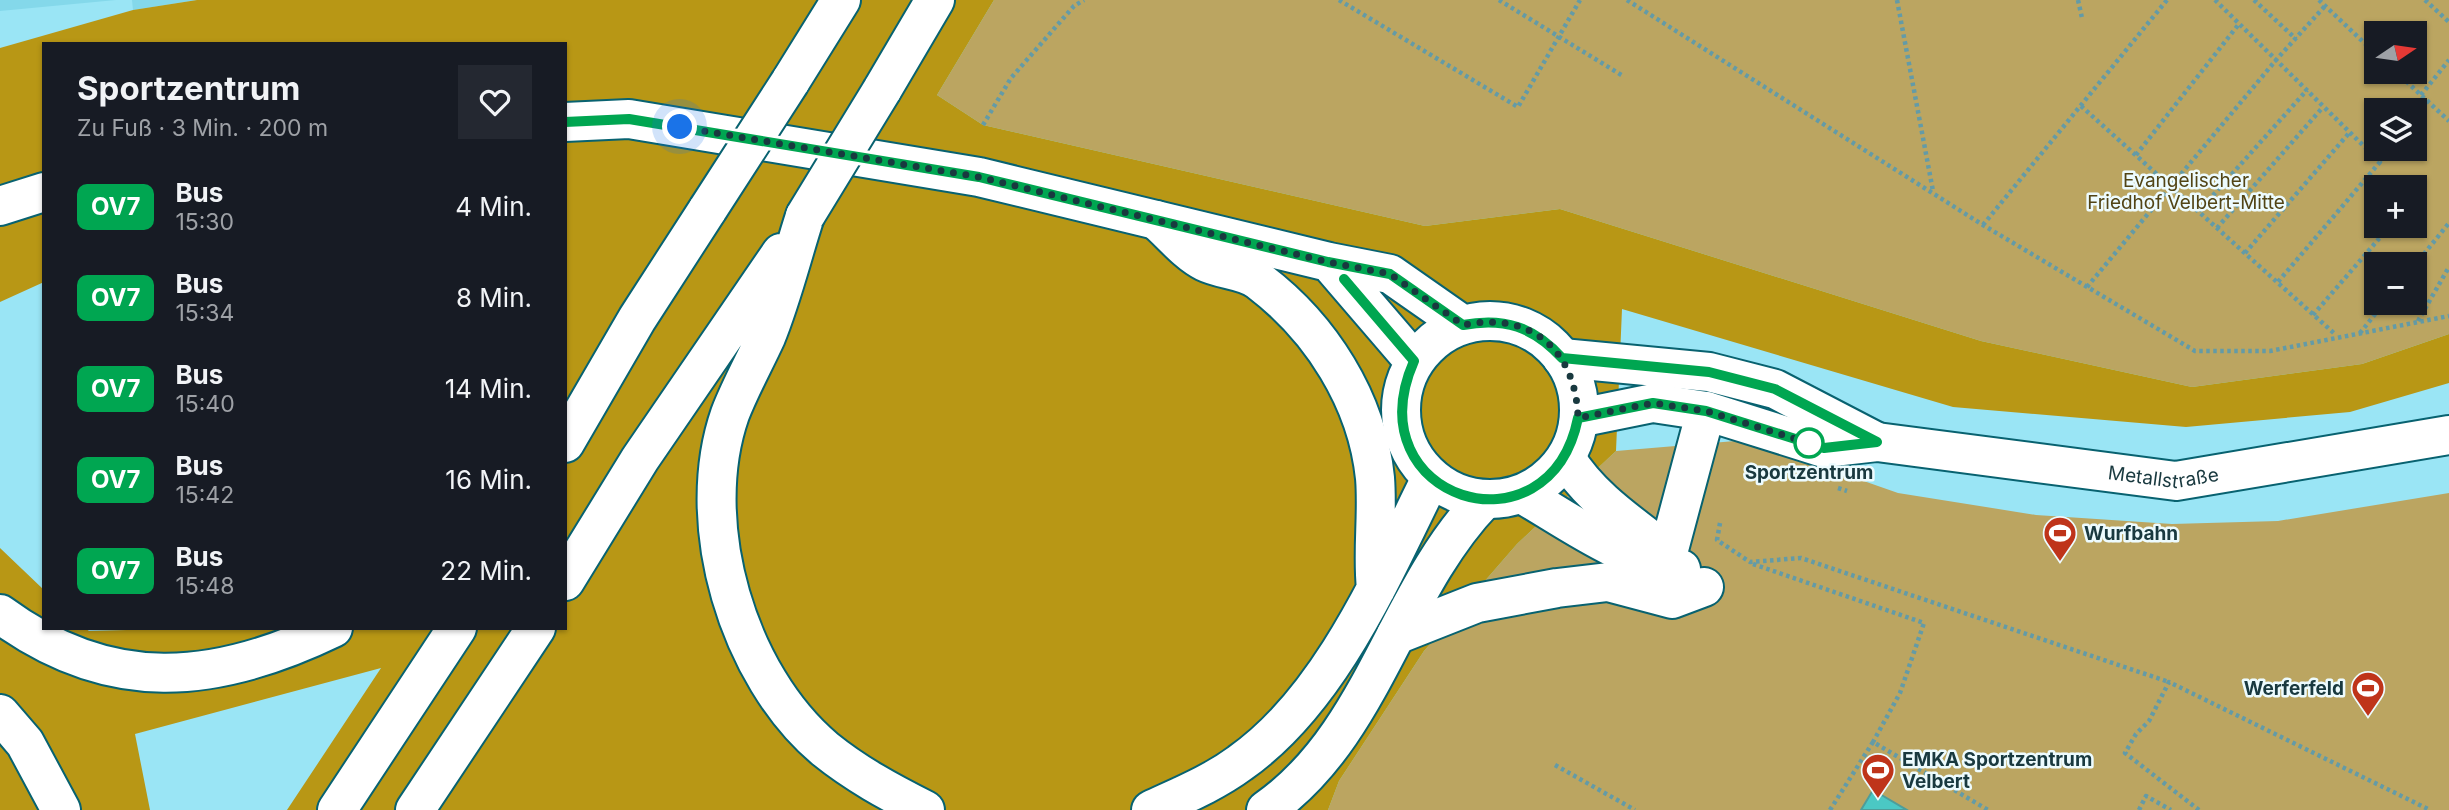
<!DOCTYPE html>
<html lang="de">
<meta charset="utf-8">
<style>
body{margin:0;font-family:Inter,sans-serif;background:#242831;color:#f1f3f6;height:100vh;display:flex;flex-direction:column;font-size:26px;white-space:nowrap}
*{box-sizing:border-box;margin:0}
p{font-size:23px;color:#9ea1a6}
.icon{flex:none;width:38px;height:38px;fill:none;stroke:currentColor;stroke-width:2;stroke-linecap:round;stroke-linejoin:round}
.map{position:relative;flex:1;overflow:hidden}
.panel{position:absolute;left:42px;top:42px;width:525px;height:588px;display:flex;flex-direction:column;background:#171b24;border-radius:0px;box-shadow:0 2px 5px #0004}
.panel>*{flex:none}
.badge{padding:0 14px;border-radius:10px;font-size:24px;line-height:46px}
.needle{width:46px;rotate:77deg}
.fabs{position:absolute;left:2364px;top:21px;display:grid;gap:14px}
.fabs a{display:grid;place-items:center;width:63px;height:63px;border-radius:0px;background:#171b24;box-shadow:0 2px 5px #0004;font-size:35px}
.you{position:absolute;width:35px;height:35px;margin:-18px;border:5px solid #fff;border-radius:50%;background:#1a73e8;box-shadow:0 0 0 10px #1a73e833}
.map>.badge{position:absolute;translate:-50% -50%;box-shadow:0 0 0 4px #fff}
.round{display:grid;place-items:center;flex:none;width:74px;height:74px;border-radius:0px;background:#242831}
.head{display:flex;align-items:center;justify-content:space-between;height:119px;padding:0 35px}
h1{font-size:33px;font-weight:700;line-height:52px}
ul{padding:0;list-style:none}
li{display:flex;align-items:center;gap:21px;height:91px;padding:0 35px}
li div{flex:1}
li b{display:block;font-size:26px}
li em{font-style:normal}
li .badge{min-width:77px;font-weight:700;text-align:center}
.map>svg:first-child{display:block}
.built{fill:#84d8ea}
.green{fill:#bba561;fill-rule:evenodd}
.forest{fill:#b89715}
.building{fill:#4bc8c4;stroke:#4e9d9a;stroke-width:2}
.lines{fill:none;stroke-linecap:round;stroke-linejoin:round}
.minor-casing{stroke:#086270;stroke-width:42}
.major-casing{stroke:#086270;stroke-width:42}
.highway-casing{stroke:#086270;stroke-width:42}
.path{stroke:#639ba7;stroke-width:4.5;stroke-dasharray:3.5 3.5;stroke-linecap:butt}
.minor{stroke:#fff;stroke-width:38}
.major{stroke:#fff;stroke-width:38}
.highway{stroke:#fff;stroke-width:38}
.highway-bridge-casing{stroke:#086270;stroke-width:42;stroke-linecap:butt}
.highway-bridge{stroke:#fff;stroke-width:38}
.line-casing{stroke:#fff;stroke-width:16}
.line{stroke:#00a651;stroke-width:10}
.walk{stroke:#19393f;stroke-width:7;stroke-dasharray:0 12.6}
.stop-dot{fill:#fff;stroke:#00a651;stroke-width:3.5}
.labels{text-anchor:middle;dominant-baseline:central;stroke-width:5;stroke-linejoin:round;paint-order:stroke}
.park-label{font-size:19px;fill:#524415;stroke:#edfbfe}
.stop-label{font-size:19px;font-weight:bold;fill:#19393f;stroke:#edfbfe}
.street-label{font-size:19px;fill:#19393f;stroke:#edfbfe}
.poi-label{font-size:19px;font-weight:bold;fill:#19393f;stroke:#edfbfe;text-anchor:start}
</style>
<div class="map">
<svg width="2449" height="810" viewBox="0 0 2449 810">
<rect width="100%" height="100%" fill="#9ae5f5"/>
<path class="built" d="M0,0H116L0,11Z
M132,0H197L133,10Z"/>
<path class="green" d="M994,0H2449V334L2362,364L2192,387L1981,341L1560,209L1425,226L983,125L937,95ZM2376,33H2415V72H2376ZM2376,110H2415V149H2376ZM2376,187H2415V226H2376ZM2376,264H2415V303H2376Z
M1747,440L1898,493L2036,515L2172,524L2278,521L2449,493V810H1328L1339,781L1424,651L1517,544L1616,451Z"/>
<path class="forest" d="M197,0H994L937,95L983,125L1425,226L1560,209L1981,341L2192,387L2362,364L2449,334V383L2350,412L2186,427L1953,407L1622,309L1616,451L1517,544L1424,651L1339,781L1328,810H287L381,668L135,734L150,810H0V548L44,590V628H85L89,631L202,628H565V44H44V282L0,302V48L133,10Z"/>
<path class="building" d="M1873,790L1907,810H1861Z"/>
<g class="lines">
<defs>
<g id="minor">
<path d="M1562,358L1709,372L1775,389L1877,442"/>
<path id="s1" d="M1579,418L1653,403L1706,411L1824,448L1877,442L2176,481L2449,435"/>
<path d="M1566,458C1590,498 1632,525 1669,554"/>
<path d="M1522,494C1570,522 1624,562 1681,569"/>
<path d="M1668,553L1706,411"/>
<path d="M1396,635L1477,603L1557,588L1608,582L1672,599L1704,587"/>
</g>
<path id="major" d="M565,122L629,119L979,177L1329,262L1390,274L1463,325
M0,206L44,192
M1329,262L1414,361
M1401 410a89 89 0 1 1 178 0a89 89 0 1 1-178 0Z"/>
<path id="highway" d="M790,82L841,0
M882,90L935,0
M805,216C792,256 782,298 766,337C754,363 740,388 730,414C692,523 738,676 825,749C856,774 889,792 925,810
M1156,220C1171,233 1187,253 1205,262C1221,270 1245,270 1259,281C1321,328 1367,400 1375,478C1378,515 1372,552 1376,589
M565,443L637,319L708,209
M565,581L640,459L781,253
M0,614C110,695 215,685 333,628
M0,714L25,743L61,810
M337,810L457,628
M415,810L536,628
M1151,810C1181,796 1213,783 1240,763C1331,699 1383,574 1431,478
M1266,810C1374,735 1395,592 1484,500"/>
</defs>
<use href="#minor" class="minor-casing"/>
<use href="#major" class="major-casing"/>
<use href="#highway" class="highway-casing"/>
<path class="path" d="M1339,0L1518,107L1580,0
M1499,0L1623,76
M1627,0L1983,225L2195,351H2270L2449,316
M1897,0L1933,191
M2078,0L2082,18
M2215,0L2380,162L2277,283
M2254,0L2296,39
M2319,0L2376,54
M2425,0L2449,22
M2396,72L2449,121
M2421,95L2449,60
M2081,106L2336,335
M983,125L1011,78L1074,6L1084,0
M2136,155L2239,24
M2199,211L2307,90
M1983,225L2167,0
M2217,228L2323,107
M2245,253L2350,132
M2415,265L2449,223
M2087,287L2276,60L2325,6
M2313,315L2390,226
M2418,321L2449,267
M2360,333L2384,303
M1838,488L1847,491
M1720,523L1717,540L1750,562L1801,558L2169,682
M1753,564L1924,623L1900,693L1873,742
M1555,765L1635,810
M1830,810L1873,742L1988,810
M2139,810L2146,796L2171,810
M2199,810L2125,753L2136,734L2149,721L2169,682L2430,810"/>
<use href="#minor" class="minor"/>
<use href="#major" class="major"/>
<use href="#highway" class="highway"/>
<defs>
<path id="highway-bridge" d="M708,209L790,82
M805,216L882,90"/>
</defs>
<use href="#highway-bridge" class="highway-bridge-casing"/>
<use href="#highway-bridge" class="highway-bridge"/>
</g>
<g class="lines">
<defs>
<path id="line" d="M565,122L629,119L979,177L1328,262L1390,274L1463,325C1504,317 1534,327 1562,358L1709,372L1775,389L1877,442L1824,448L1706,411L1653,403L1578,418C1549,560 1353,500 1414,361L1344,279"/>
</defs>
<use href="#line" class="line-casing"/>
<use href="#line" class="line"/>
<path class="walk" d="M680,127L979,177L1328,262L1390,274L1463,325C1531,311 1576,350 1578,418L1653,403L1706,411L1809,443"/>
</g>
<defs>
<symbol id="stadium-pin" viewBox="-11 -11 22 30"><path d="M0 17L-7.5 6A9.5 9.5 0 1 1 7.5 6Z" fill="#bf341a" stroke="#edfbfe"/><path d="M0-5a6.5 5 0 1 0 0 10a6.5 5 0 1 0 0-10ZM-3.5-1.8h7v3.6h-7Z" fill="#fff"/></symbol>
</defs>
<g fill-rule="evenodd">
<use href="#stadium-pin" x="2041" y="514" width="38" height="52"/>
<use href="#stadium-pin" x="2349" y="669" width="38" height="52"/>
<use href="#stadium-pin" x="1859" y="751" width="38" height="52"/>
</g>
<circle class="stop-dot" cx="1809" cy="443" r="14"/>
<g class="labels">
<g class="park-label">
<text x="2186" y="180">Evangelischer<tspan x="2186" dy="22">Friedhof Velbert-Mitte</tspan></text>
</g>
<g class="stop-label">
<text x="1809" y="472">Sportzentrum</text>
</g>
<g class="street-label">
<text stroke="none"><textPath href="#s1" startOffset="595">Metallstraße</textPath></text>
</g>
<g class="poi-label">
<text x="2084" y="533">Wurfbahn</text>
<text x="2344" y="688" text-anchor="end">Werferfeld</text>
<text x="1902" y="759">EMKA Sportzentrum<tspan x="1902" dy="22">Velbert</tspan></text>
</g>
</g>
</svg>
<div class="fabs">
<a><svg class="needle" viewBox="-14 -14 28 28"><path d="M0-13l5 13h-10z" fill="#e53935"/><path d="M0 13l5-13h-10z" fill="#9ea1a6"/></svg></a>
<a><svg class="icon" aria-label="layers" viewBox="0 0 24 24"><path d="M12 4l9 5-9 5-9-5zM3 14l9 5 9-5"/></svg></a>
<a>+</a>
<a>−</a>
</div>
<div class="you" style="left:680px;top:127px"></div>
<section class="panel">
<div class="head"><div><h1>Sportzentrum</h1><p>Zu Fuß · 3 Min. · 200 m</p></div><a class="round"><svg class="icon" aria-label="heart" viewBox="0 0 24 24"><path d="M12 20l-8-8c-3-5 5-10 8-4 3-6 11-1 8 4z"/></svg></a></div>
<ul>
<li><span class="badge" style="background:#00a651;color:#fff">OV7</span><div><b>Bus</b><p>15:30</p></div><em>4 Min.</em></li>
<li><span class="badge" style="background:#00a651;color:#fff">OV7</span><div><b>Bus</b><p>15:34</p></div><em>8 Min.</em></li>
<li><span class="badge" style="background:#00a651;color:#fff">OV7</span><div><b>Bus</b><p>15:40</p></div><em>14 Min.</em></li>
<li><span class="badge" style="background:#00a651;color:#fff">OV7</span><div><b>Bus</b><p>15:42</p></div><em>16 Min.</em></li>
<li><span class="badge" style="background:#00a651;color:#fff">OV7</span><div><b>Bus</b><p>15:48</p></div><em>22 Min.</em></li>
</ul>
</section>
</div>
